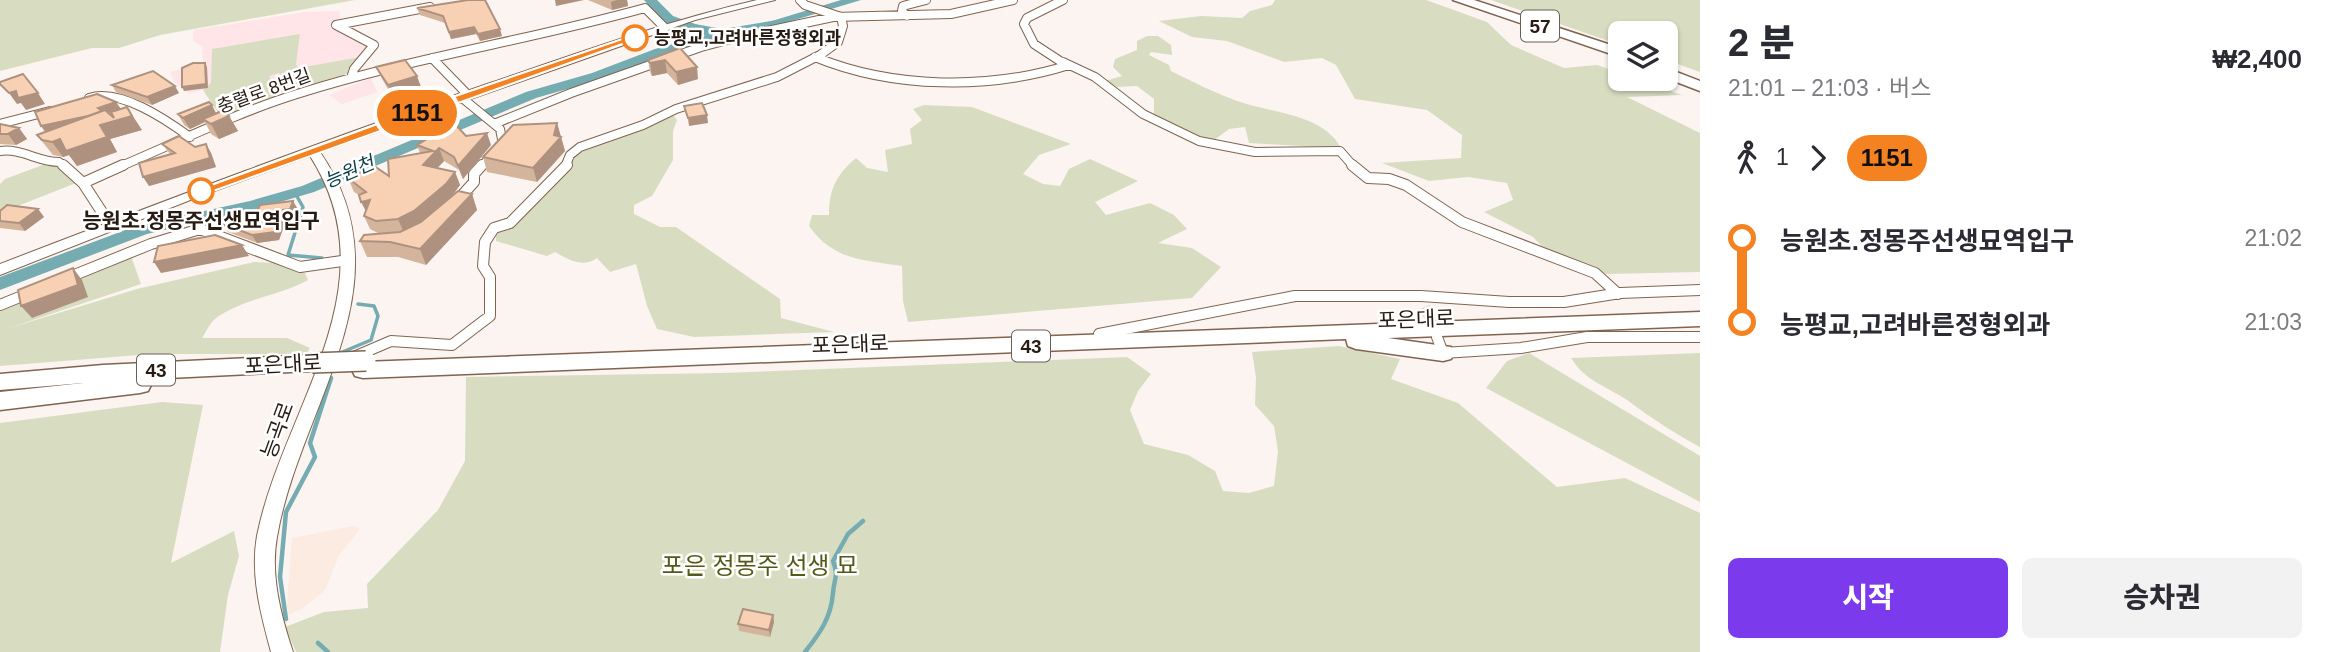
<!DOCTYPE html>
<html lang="ko">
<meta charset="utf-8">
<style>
body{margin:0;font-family:Arial,"Noto Sans KR",sans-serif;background:#f2f2f3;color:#2b2b33;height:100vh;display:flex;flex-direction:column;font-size:26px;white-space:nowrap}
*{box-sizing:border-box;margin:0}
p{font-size:23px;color:#7c7c81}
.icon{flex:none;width:38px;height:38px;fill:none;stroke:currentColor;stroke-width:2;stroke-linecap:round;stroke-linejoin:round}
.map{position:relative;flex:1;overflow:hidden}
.side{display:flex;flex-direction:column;background:#fff;width:630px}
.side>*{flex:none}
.badge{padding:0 14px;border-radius:23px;font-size:24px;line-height:46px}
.controls{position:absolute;left:1608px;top:21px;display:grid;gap:14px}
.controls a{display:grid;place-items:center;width:70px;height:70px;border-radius:10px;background:#fff;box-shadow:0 2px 5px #0004;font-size:35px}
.map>.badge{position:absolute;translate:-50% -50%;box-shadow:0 0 0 4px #fff}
.legs{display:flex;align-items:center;gap:10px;height:77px;padding:0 28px;font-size:23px}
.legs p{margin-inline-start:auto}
.overview{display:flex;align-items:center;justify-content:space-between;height:119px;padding:0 28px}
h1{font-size:38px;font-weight:800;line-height:52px}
.button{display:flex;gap:14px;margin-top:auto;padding:14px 28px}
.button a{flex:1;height:80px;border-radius:10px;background:#7c3aed;color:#fff;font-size:28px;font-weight:800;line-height:80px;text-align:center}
.button a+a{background:#f2f2f3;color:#2b2b33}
ul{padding:0 28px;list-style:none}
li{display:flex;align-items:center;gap:24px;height:84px;font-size:26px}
li i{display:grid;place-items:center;width:10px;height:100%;margin:0 9px;background:currentColor}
li i::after{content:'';width:18px;height:18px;margin:-9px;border:5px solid;border-radius:50%;background:#fff}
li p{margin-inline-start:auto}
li:first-child i{background:linear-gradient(#0000 50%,currentColor 0)}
li:last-child i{background:linear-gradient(currentColor 50%,#0000 0)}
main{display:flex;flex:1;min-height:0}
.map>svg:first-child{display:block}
.built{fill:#fbebe0}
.education{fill:#ffe4e8}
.green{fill:#d8ddc2}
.water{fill:#75acb2}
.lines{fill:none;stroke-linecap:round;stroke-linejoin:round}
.stream-far1{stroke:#75acb2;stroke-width:3.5}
.stream{stroke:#75acb2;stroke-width:4.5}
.river{fill:#75acb2;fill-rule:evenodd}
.street-tunnel{stroke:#dbd3cf;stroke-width:10;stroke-dasharray:10 5;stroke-linecap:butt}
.street-far1-casing{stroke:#816450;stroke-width:10}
.street-casing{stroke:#816450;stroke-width:12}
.secondary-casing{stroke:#816450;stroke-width:2}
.highway-casing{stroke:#816450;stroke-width:3}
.street-far1{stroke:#fff;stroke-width:8}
.street{stroke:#fff;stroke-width:10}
.secondary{fill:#fff;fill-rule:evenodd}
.highway{fill:#fff;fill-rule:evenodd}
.highway-bridge-casing{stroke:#816450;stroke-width:22;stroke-linecap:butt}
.highway-bridge{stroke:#fff;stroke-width:19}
.wall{fill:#d5b49c}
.shaded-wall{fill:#ae927f}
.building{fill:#f8d1b5;stroke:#ae927f;stroke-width:2}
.line-1{fill:#f58220;stroke:#fff;stroke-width:2}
.stop-1-dot{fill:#fff;stroke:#f58220;stroke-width:3.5}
.labels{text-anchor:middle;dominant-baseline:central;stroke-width:5;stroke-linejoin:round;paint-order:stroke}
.far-stop-label{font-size:18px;font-weight:bold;fill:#271b13;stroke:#fff;text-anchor:start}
.far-street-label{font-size:18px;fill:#271b13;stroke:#fff}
.shield{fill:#fff;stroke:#685f5a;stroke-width:2}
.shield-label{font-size:19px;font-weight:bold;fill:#271b13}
.far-water-label{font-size:19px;font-style:italic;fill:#0c4046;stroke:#fff}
.stop-label{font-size:21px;font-weight:bold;fill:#271b13;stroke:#fff}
.street-label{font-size:21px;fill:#271b13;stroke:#fff}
.near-park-label{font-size:24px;fill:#535a18;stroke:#fff}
</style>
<main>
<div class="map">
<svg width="1700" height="652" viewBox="0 0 1700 652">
<rect width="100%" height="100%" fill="#fbf4f0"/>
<path class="built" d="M353,526L360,529L339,555L325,590L303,608L289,615L287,605L292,538Z"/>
<path class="education" d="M339,11L340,18L333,28L368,46L349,73L221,117L203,90L189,93L174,82L170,72L203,62L202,46L193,41L194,30L305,12Z
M371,78L377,92L342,104L329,95Z"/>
<path class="green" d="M0,0H355L160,35L119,48H92L0,71Z
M1275,0H1426L1487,22L1511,45L1564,68L1597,65L1620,73V79H1636L1682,95L1627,97L1700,133V272L1606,274L1542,246L1533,237L1484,212L1513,200L1507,183L1468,177L1429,181L1382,163L1461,158L1462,135L1427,110L1355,99L1336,65L1322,58L1284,62L1227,41L1192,37L1159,21L1201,16L1242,18L1250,11L1272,5Z
M1491,0H1700V72L1666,60V33H1620V45Z
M300,34L296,64L298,68L361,57L349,73L290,92L279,73L269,76L280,95L221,117L203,90L211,83L212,49Z
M1147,36H1158L1171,45L1172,55L1151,52L1149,55L1169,65L1171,71C1193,82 1217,94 1240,102C1273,113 1323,114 1341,148L1249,143L1245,127L1229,129L1213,141L1174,128L1154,117V99L1137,86L1117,87L1105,81L1122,76L1113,67L1115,59L1137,50V41Z
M924,105L972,107L1071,144L1039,155L1023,174L1043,184L1060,186L1069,169L1090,159L1138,181L1095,202L1106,215L1150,203L1174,215L1187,229L1158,243L1192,248L1221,267L1192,298L908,322L903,301L902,266C863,260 833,260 809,226L812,215H829C829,190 836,175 856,158L867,168L888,172L885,150L912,144L910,129L922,120L913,109Z
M673,115L677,120L673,131V160L652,196L634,205V214L660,227H676L780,299L781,318L834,332L694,337L657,329L647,306L636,264L610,272L597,258C583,268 569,260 555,252L547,256L496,241V235L504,226L573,155Z
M48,163L56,164L76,183L0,213V184L5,179Z
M131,256L141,284L6,329L137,289L254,262L276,263L305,273L308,280C280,296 240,299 215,319C210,323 206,332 202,338H287L310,348L306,354H152L0,366V310Z
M1339,346L1400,359L1391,379L1458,403L1557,487L1625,478L1700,513V652H296L285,627L324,612L368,608L367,584L438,510L465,461L466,377L723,373L1127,357L1151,374L1138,391L1130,410L1144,444L1188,455L1215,471L1223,491L1249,493L1274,486L1278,451L1274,426L1255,405L1256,377L1252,352Z
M1529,353L1700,456V502L1486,388L1507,361Z
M1700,353V447C1674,433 1651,418 1627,400C1606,386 1585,381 1571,358Z
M162,402L203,405L171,563L234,531L239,556L228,595L220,652H0V423Z"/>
<path class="water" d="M802,16C764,31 716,46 677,27L689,23L723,29Z"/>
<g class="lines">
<path class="stream-far1" d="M295,193L303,207L288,255L322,258
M340,353L371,340L378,316L374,306L358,304"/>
<path class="stream" d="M286,619L280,577L286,512L315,457L310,443L331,378
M318,643L328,652
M805,652C820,633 831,618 833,593C834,578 839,577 833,561L848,534L863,521"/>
<path class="river" d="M644,0H657L673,16L709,29L702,33L663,22Z
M841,0H861L765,29L759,25Z
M735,27L742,31L740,34L665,55L602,79L536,98L314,192L253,210L147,234L0,290V277L136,226L250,201L302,186L526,92L592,73L655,49Z"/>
<path class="street-tunnel" d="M1425,307L1436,334"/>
<defs>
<path id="street-far1" d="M1063,0L1027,18L1024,24L1034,44L1063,63
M907,16L902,11L903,6L926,0
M815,57C893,89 989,90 1069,65
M432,58L468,95
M1063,62L1095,77L1143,114L1199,141L1255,152L1340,151L1354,167
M351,78L354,69L374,45L336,25L430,7
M461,97L500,129L503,144L481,167
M89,98C120,88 165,119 190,137
M0,124L50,111
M494,124L571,93L701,47L739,37L833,17L951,14L1013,0
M0,151C21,148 38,162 59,162L65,167
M119,167C178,142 236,113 297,94C411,58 530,40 645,8L665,28
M565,167L570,155L580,147L643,125L676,109L777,77L820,55L838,42L843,26L841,17L805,5L800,0"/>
<path id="street" d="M63,165L83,183
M1352,165L1368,178L1389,179L1406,185L1462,222L1595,273L1618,294
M455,203L474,182V174L482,165
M111,226L83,183L123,165
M67,278L151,244L200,229L300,267L349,260
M0,305L32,292
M1099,334L1295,296H1421L1509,302H1564L1620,293L1700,290
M1437,337L1443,353L1521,348L1587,337H1700
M356,356L391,341L452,345L490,316V277L483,266L485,242L494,228L510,223L567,165"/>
<path id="secondary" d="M757,0H775L695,20L320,152C411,284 299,406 277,537C270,575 281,616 293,652H271C261,615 250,575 257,536C282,409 394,287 310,156L198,197L0,275V264C164,201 327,139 493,82C581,52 667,21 757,0Z"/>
<path id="highway" d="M1453,0H1474L1620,48V57Z
M1666,68L1700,81V91L1666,78Z
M1700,312V326L1388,338L1451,347L1454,353L1451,359L1443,361L1356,349L1348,346L1346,339L363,378L355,376L352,370L355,364L363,362Z
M312,355L320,357L323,363L320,369L312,371L148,379L151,385L148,391L140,393L0,410V392L83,383L0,390V374L103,365Z"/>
</defs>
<use href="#street-far1" class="street-far1-casing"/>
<use href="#street" class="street-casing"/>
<use href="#secondary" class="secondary-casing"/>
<use href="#highway" class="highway-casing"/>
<use href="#street-far1" class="street-far1"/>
<use href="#street" class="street"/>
<use href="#secondary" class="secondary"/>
<use href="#highway" class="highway"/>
<defs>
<path id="highway-bridge" d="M312,363L366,361"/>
</defs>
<use href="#highway-bridge" class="highway-bridge-casing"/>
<use href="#highway-bridge" class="highway-bridge"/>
</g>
<path class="wall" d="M588,0H627L628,6L612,10Z
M417,8L502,36L480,41L476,34L451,39L445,23L420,15Z
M680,48L698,79L678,85L667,73L652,76L650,72L648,60Z
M376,67L421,87L392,96L381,77Z
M112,85L179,93L152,105L116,92Z
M121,109L142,130L110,139L117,152L77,166L69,155L63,157L53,155L37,135Z
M216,113L229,116L238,131L219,139L211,134L205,122L190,129L184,125L178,114Z
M557,123L565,151L537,182L487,172L483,157Z
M0,124L19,128L27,139L16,145L0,144Z
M466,136L491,145L463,179L459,170L444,161L437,168L455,172L460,185L453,195L472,194L477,210L426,265L398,257H367L360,241L380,234L370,229L364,216L366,211L359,195L354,192L348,178L389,176L420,153L417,145Z
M162,144L195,147L206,144L211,153L216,167L149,186L170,154Z
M293,201L297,208L294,217L287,218L279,240L257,243L228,232L223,224Z
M38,209L44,217L25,231L0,228V211Z
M773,615L774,622L770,637L739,631L738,624Z"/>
<path class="shaded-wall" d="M555,0H584L556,6Z
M617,0H627L628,6L612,10L611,2Z
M474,27L476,34L451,39L449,32Z
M500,29L502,36L480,41L478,34Z
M665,60L667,73L652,76L650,63Z
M205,63L207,67L208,88L184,91L182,87Z
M697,67L698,79L678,85L676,72Z
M417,76L421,87L392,96L388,85Z
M175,86L179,93L152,105L147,97Z
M16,91L38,93L45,104L26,110L21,103L17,104L9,93Z
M116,102L121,109L105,114L46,133L41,126Z
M212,105L218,117L203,119L205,122L190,129L183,118Z
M127,107L142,130L110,139L117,152L77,166L69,155L63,157L52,142L100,125Z
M707,115L708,123L689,126L688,118Z
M229,116L238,131L219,139L211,124Z
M557,123L565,151L537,182L533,168L554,135Z
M19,128L27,139L16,145L8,134Z
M487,133L491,145L463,179L458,166Z
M206,144L211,153L216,167L149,186L143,177Z
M439,148L444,161L428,178L423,165Z
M455,172L460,185L451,197L420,225L404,233L398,219Z
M472,194L477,210L426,265L420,249Z
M370,200L368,215L361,202Z
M293,201L297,208L294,217L287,218L279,240L257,243L252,235L283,210Z
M38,209L44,217L25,231L19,223Z
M242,245L249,256L161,273L154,262Z
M73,268L82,280L88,297L32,318L21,306Z
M773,615L774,622L770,637L769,630Z"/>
<path class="building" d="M468,0H485L500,29L478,34L474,27L449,32L443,16L417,8Z
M680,48L697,67L676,72L665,60L650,63L648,60Z
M405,60L417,76L388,85L376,67Z
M193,63H205L206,84L182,87V68Z
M153,71L175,86L147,97L112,85Z
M23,74L38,93L18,98L16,91L9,93L0,84V82Z
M97,94L116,102L98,108L102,111L88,116L41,126L35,112Z
M209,102L212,105L183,118L178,114Z
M702,103L707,115L688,118L684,106Z
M127,107L132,116L100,125L107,137L66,151L60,139L52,142L42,140L37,135L105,110L114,118L111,112Z
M222,111L229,116L211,124L203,119Z
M454,123L466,136L487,133L458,166L454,157L439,148L423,165L455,172L446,184L414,211L398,219L376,221L364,216L370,200L361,202L359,195L366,192L348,178L374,166L389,176L388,159L433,151L417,145Z
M557,123L554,135L561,137L533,168L483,157L513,125Z
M0,124L19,128L8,134H0Z
M179,136L195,147L206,144L210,158L143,177L139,163L175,153L162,144Z
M458,191L472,194L420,249L390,242L360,241L364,235L400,232L421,222Z
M293,201L290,209L283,210L275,232L252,235L223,224L225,218L256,214L260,205Z
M7,205L38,209L19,223L0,221V211Z
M215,235L242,245L154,262L158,246Z
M73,268L78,285L21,306L18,290Z
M743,609L773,615L769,630L738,624Z"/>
<path class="line-1" d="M631,36L639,38L205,194L195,191L429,105Z"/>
<g class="stop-1-dot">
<circle cx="635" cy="38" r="12"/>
<circle cx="201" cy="191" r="12"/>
</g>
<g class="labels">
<g class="far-stop-label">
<text x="654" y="38">능평교,고려바른정형외과</text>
</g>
<g class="far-street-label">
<text transform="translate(264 91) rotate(-20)">충렬로 8번길</text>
</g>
<g class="shield">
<rect x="1521" y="10.5" width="38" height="31" rx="5"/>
<rect x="1012" y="330.5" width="38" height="31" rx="5"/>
<rect x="137" y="354.5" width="38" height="31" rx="5"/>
</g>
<g class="shield-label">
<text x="1540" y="26">57</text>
<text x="1031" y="346">43</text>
<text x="156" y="370">43</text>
</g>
<g class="far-water-label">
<text transform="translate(349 172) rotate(-23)">능원천</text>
</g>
<g class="stop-label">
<text x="201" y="220">능원초.정몽주선생묘역입구</text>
</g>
<g class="street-label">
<text transform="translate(1416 319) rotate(-2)">포은대로</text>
<text transform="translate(850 344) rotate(-2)">포은대로</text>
<text transform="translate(283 364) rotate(-3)">포은대로</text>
<text transform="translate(277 430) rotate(-70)">능곡로</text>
</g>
<g class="near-park-label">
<text x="760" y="565">포은 정몽주 선생 묘</text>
</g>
</g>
</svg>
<div class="controls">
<a><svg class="icon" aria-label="layers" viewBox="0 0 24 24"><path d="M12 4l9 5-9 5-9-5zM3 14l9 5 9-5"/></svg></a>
</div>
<b class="badge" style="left:417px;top:113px;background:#f58220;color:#111">1151</b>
</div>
<section class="side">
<div class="overview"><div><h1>2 분</h1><p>21:01 – 21:03 · 버스</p></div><b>₩2,400</b></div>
<div class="legs"><svg class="icon" aria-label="walk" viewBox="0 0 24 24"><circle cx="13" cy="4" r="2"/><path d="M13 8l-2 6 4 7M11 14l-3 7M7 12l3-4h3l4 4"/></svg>1<svg class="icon" aria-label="forward" viewBox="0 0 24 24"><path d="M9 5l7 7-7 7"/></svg><b class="badge" style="background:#f58220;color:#111">1151</b></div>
<ul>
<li><i style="color:#f58220"></i><b>능원초.정몽주선생묘역입구</b><p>21:02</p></li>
<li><i style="color:#f58220"></i><b>능평교,고려바른정형외과</b><p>21:03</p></li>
</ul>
<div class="button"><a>시작</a><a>승차권</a></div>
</section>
</main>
